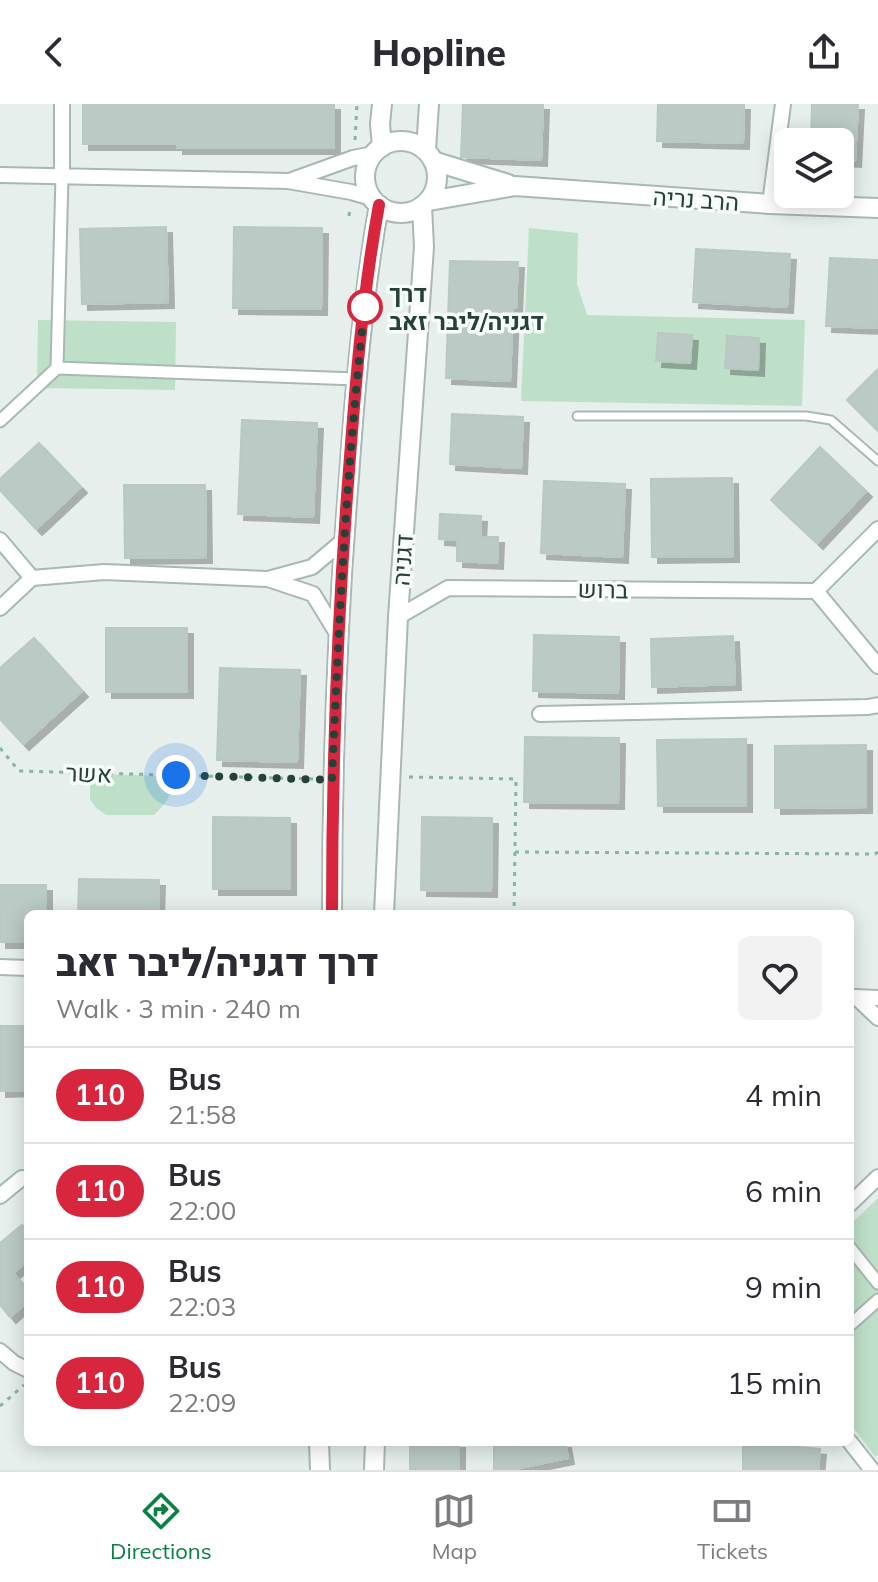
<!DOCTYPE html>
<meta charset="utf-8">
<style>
body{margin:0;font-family:Mulish,Heebo,sans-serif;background:#f2f2f3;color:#2b2b33;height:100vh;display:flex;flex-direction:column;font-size:30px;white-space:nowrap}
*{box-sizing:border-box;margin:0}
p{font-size:26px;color:#7c7c81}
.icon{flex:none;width:44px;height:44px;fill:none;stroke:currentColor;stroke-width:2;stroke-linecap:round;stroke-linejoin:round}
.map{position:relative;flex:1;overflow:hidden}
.panel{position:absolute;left:24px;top:806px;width:830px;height:536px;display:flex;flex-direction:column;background:#fff;border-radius:12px;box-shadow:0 4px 20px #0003}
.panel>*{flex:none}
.badge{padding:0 16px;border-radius:26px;font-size:28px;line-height:52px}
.tools{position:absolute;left:774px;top:24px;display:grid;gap:16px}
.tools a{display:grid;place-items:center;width:80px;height:80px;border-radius:12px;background:#fff;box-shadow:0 4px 20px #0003;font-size:40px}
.you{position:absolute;width:40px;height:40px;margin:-20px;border:6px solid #fff;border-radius:50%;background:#1a73e8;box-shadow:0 0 0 12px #1a73e833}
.map>.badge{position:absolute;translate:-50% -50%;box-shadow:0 0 0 4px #fff}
.round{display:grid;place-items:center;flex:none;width:84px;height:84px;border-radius:12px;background:#f2f2f3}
.overview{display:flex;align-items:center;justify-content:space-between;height:136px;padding:0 32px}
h1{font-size:38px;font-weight:800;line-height:60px}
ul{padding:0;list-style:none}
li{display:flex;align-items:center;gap:24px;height:96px;padding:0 32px;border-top:2px solid #e1e1e2}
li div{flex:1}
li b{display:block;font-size:30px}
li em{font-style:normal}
li .badge{min-width:88px;font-weight:700;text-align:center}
header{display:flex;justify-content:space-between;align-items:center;height:104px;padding:0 32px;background:#fff;font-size:36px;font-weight:800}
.tab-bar{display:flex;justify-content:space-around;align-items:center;height:112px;border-top:2px solid #e1e1e2;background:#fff;font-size:22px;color:#7c7c81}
.tab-bar a{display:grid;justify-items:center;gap:4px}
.tab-bar .active{color:#0b8043}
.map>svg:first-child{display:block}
.green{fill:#bfe0c8}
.building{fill:#bbcac4;stroke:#b8c9c2;stroke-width:2;filter:url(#shadow)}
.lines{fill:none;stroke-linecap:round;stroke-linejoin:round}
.service-casing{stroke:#a8b8b2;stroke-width:11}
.pedestrian-casing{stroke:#a8b8b2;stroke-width:15}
.minor-casing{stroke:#a8b8b2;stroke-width:18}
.tertiary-casing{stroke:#a8b8b2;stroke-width:22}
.path{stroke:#86b3a5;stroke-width:3;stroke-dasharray:4 6;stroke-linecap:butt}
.service{stroke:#fff;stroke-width:7}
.pedestrian{stroke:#fff;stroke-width:11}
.minor{stroke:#fff;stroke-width:14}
.tertiary{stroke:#fff;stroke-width:18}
.line-casing{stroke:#fff;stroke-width:18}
.line{stroke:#d7263d;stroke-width:12}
.walk{stroke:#24423a;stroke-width:8;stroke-dasharray:0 14.4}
.stop-dot{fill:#fff;stroke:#d7263d;stroke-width:4}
.labels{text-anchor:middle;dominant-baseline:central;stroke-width:7;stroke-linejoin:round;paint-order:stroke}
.street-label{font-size:24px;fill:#24423a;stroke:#f7fbf9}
.stop-label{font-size:24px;font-weight:bold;fill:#24423a;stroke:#f7fbf9;text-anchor:start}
</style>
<header><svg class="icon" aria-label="back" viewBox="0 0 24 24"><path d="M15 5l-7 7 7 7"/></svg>Hopline<svg class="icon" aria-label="share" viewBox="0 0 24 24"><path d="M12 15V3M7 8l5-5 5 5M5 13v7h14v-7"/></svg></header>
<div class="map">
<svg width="878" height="1366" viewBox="0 0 878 1366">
<defs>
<filter id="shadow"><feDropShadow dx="6" dy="6" stdDeviation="0" flood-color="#0004"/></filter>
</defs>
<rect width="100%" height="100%" fill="#e6efeb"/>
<path class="green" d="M529,124L578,129L577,180L587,211L805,216L802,302L521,297Z
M38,216L176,218L175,286L37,284Z
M90,670L171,672C171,693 169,696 154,711H106L96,704L90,695Z
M878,1094V1351L875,1353L850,1319V1121Z"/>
<path class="building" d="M83,0H334V44H177V40H83Z
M463,0H543L541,56L461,53Z
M658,0H744L743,39L657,37Z
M812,0H858L855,57L840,56V38H811Z
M166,123L168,198L82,200L80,125Z
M234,123L322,124L321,205L233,204Z
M696,145L790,150L787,203L693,198Z
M830,154L878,156V224L826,222Z
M450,157L518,158L516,204H513L510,277L446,274Z
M658,229L692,231L690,259L656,257Z
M727,232L759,234L758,266L725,264Z
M878,265V327L847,296Z
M452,310L523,313L521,364L450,360Z
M242,316L317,319L313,413L238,410Z
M39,339L81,383L36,425L0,386V375Z
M820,343L866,387L817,439L771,396Z
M732,374L733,452L652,453L651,375Z
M544,377L625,380L622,453L541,449Z
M124,381H205L206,453L125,454Z
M440,410L481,412L480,433H498L497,459L457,457V436L439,435Z
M106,524H187V588H106Z
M534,531L619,533L618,589L533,587Z
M733,532L735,580L652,583L651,535Z
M34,534L82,587L23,640L0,615V564Z
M220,564L300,566L297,658L217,656Z
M525,633L619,634L618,699L524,698Z
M746,635V702H658L657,636Z
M866,641V703L775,704V642Z
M213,713L290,714V785H213Z
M422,713L492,714L491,787L421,786Z
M79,775L159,776L158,810H78Z
M0,781H46V810H28V838H0Z
M0,922H28V986L0,987Z
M22,1121L28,1128V1156L13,1169L28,1186V1197L10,1213L0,1201V1139Z
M410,1338H459V1366H410Z
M494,1338H515V1342L535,1338H565L568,1354L510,1366H494Z
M743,1342H786L820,1345L818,1366H743Z"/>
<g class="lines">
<defs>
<path id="service" d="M577,312H806L831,316L878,357"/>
<path id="pedestrian" d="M62,72L57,264L356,275
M0,317L57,264
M850,1144L878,1179
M850,1221L878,1196"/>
<path id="minor" d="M0,71L288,77L351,88L372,94
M62,72V0
M292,76L353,54L374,50
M770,100L783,0
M0,436L32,474
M268,475L312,463L344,436
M816,487L878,562
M816,487L878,425
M0,504L32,474L104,468L268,475L313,490L338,531
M398,513L448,484L816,487
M540,610L868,603L878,601
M0,863L28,864
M854,893L878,894
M856,893L878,914
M0,1092L22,1074H28
M850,1100L878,1073
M0,1247L14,1259L28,1266
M850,1338L872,1366"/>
<path id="tertiary" d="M365 73a36 36 0 1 1 72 0a36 36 0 1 1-72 0Z
M382,43L380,20L382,0
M426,46L429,0
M433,57L508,80
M429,97L515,82L770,100L878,104
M332,810C332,664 337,519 349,373C355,282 363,191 379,101
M384,810L398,513L424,143L422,102
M319,1338L320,1366
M374,1366L375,1338"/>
</defs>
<use href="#service" class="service-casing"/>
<use href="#pedestrian" class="pedestrian-casing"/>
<use href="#minor" class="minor-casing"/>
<use href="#tertiary" class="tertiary-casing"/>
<path class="path" d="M355,36L357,0
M349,112L350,104
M0,644L19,667L314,675
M409,673L516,675L514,810
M515,748L875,750L878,748
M0,1302L24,1281"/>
<use href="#service" class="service"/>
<use href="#pedestrian" class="pedestrian"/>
<use href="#minor" class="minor"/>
<use href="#tertiary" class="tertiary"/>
</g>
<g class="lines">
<defs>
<path id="line" d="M332,810C332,666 337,523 348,379C355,286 362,193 379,101"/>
</defs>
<use href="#line" class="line-casing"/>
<use href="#line" class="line"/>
<path class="walk" d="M176,671L332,676C339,514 347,353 366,192L365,203"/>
</g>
<circle class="stop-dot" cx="365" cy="203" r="16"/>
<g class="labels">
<g class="street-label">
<text transform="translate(696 95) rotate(4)">הרב נריה</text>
<text transform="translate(402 456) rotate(-86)">דגניה</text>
<text transform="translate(603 485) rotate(1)">ברוש</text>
<text transform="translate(89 669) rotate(2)">אשר</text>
</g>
<g class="stop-label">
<text x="389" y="189">דרך<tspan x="389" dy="28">דגניה/ליבר זאב</tspan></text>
</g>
</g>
</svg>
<div class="tools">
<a><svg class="icon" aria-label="layers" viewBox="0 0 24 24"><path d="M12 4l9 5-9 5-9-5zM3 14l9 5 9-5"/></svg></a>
</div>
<div class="you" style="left:176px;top:671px"></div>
<section class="panel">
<div class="overview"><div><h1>דרך דגניה/ליבר זאב</h1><p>Walk · 3 min · 240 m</p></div><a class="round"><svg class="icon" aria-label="heart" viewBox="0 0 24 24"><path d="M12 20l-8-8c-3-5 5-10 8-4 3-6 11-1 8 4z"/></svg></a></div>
<ul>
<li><span class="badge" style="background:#d7263d;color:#fff">110</span><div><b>Bus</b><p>21:58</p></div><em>4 min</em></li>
<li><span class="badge" style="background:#d7263d;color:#fff">110</span><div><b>Bus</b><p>22:00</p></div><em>6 min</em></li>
<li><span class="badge" style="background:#d7263d;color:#fff">110</span><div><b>Bus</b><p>22:03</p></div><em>9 min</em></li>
<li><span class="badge" style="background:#d7263d;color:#fff">110</span><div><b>Bus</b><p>22:09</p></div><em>15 min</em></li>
</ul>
</section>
</div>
<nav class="tab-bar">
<a class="active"><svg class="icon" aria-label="directions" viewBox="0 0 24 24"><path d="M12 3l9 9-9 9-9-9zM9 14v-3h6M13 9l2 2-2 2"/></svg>Directions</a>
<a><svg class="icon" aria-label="map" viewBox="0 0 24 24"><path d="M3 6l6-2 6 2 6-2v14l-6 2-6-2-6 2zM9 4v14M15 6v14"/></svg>Map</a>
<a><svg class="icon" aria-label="tickets" viewBox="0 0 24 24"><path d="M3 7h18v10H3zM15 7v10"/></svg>Tickets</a>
</nav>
